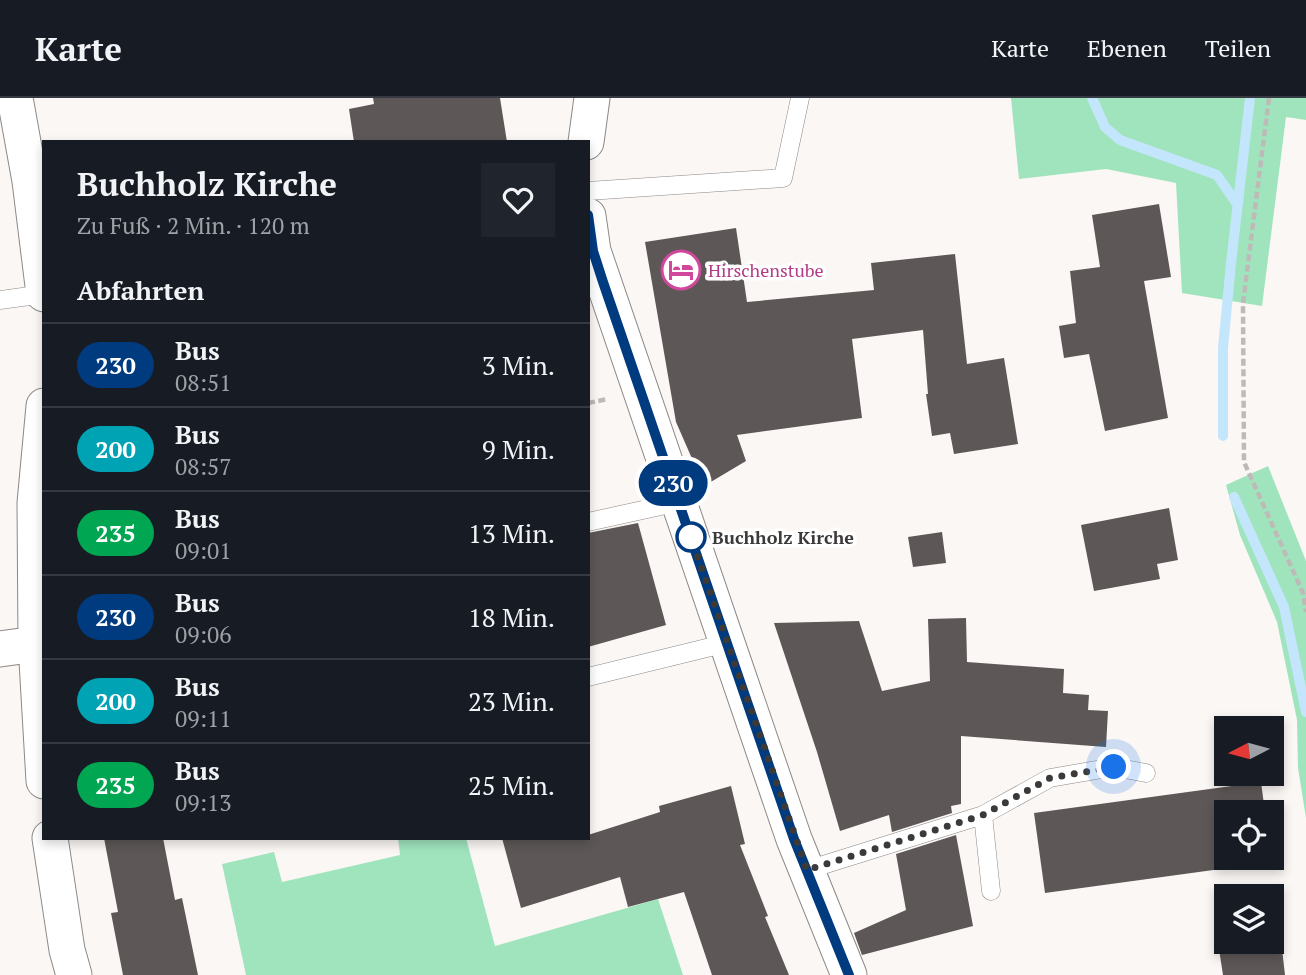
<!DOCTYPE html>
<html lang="de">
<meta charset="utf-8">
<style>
body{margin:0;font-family:"PT Serif",serif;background:#20242c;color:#f1f3f6;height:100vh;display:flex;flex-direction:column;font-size:26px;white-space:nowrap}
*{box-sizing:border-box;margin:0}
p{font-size:23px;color:#9ea1a6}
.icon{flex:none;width:38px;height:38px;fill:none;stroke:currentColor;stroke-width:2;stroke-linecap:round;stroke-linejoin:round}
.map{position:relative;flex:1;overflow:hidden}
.side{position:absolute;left:42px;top:42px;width:548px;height:700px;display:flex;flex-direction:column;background:#171b24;border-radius:0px;box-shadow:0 4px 10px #0003}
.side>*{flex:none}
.badge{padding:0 14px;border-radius:23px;font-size:24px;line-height:46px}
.needle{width:46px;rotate:264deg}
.buttons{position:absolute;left:1214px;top:618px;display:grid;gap:14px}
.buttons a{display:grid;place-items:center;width:70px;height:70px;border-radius:0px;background:#171b24;box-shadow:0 4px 10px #0003;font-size:35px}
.you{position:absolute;width:35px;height:35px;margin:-18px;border:5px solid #fff;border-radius:50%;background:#1a73e8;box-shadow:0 0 0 10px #1a73e833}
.map>.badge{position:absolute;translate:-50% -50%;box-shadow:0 0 0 4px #fff}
h2{padding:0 35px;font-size:26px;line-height:63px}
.round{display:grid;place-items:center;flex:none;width:74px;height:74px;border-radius:0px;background:#20242c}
.summary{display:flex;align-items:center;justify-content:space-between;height:119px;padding:0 35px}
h1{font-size:33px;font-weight:800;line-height:52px}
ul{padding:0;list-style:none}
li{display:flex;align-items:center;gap:21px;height:84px;padding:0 35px;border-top:2px solid #363941}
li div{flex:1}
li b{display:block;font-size:26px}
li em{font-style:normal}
li .badge{min-width:77px;font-weight:700;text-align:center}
header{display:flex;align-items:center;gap:42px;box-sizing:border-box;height:98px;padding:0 35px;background:#171b24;border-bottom:2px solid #363941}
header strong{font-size:33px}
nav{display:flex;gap:38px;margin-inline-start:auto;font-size:24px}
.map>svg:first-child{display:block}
.green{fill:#a0e4bd}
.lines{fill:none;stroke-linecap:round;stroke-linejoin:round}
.stream{stroke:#c4e6fd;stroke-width:10}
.building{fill:#5d5857}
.service-casing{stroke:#8c8886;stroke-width:19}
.minor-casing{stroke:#8c8886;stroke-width:37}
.path{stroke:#bebab8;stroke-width:4.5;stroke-dasharray:7 3.5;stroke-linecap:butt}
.service{stroke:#fff;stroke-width:18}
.minor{stroke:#fff;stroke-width:35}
.line-casing{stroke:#fff;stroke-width:16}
.line{stroke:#003b80;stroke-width:10}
.walk{stroke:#3c3a39;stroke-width:7;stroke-dasharray:0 12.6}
.stop-dot{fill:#fff;stroke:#003b80;stroke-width:3.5}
.labels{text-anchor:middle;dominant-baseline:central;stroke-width:7;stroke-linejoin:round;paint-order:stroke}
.hotel-label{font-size:18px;fill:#b23c85;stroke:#fff;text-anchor:start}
.stop-label{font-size:18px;font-weight:bold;fill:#3c3a39;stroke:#fff;text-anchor:start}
</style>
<header>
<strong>Karte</strong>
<nav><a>Karte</a><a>Ebenen</a><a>Teilen</a></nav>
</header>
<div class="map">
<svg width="1306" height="877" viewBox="0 0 1306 877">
<rect width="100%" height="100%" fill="#fbf7f4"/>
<path class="green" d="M1011,0H1306V22L1286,19L1262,208L1182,195L1176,85L1106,71L1019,81Z
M1268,368L1306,463V720L1298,670L1297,622L1277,524L1240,437L1226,387Z
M398,740H466L495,848L658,801L683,877H246L222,766L274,754L282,784L400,757Z"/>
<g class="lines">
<path class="stream" d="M1092,0L1105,29L1120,42L1217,77L1237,106
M1223,338V250L1231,165L1250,0
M1234,399L1284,509L1306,614"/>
</g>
<path class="building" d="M373,0H500L507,44H354L349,11L374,6Z
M1159,106L1171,179L1144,183L1168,320L1105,333L1089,256L1064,260L1059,228L1076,225L1070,173L1100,169L1092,117Z
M736,130L747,204L874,192L871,165L955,156L967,266L1004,260L1018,346L954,356L950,335L932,338L926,296H928L923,232L852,241L862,320L737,337L746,363L704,388L676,324L645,144Z
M1169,410L1178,462L1157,466L1160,481L1094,493L1081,427Z
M638,425L666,527L588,549V435Z
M942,434L946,465L913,469L908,439Z
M966,520L967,564L1064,571L1063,595L1089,597L1088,612L1108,613L1106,649L961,638V706L951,708L952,715L892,734L889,717L840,733L817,654L774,525L859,523L882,593L930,583L928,521Z
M1261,684L1265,714H1227V760H1271L1272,764L1045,795L1034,715Z
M731,688L745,746L740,747L768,818L765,819L789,877H712L684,794L628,809L620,779L521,810L502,740H588V737L660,714L659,708Z
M956,737L973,828L862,857L854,835L906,812L896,756Z
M104,740H163L175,802L182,800L198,877H123L111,815L118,814Z
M1281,842L1285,877H1223L1219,851Z"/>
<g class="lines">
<defs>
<path id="service" d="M588,93L783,80L800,0
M0,202L44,196
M588,424L679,404
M588,579L727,545
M983,717L1050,680L1114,669L1146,675
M807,772L983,717L991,793"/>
<path id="minor" d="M15,0L30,83L44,196
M586,44L592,0
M588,118L593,153L794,741L849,877
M44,308L35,405L36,546L44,683
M0,551L36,546
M50,740L67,852L74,877"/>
</defs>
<use href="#service" class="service-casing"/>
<use href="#minor" class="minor-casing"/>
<path class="path" d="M1269,0L1243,205L1244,364L1303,495L1306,514
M588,305L608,301"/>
<use href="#service" class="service"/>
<use href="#minor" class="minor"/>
</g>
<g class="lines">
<defs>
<path id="line" d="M588,117L593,153L603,184L794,741L849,877"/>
</defs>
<use href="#line" class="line-casing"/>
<use href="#line" class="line"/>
<path class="walk" d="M691,439L690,437L807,772L983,717L1050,680L1114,669"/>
</g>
<defs>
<symbol id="hotel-ring" viewBox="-11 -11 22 22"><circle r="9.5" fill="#fff" stroke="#d1479c" stroke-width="1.5"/><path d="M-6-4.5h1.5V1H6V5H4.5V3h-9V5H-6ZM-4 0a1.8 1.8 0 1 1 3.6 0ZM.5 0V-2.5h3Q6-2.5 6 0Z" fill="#d1479c"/></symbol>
</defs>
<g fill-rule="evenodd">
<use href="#hotel-ring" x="659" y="150" width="44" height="44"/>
</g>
<circle class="stop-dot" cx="691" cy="439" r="14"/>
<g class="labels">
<g class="hotel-label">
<text x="708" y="172">Hirschenstube</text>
</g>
<g class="stop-label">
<text x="712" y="439">Buchholz Kirche</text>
</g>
</g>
</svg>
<div class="buttons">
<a><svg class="needle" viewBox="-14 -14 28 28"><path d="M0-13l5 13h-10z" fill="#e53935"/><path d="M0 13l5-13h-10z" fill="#9ea1a6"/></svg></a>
<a><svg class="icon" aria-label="locate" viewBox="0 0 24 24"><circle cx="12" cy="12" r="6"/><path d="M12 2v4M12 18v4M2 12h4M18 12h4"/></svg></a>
<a><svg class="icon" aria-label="layers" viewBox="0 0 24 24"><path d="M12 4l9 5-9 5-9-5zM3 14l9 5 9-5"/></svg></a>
</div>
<div class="you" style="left:1114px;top:669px"></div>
<b class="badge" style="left:673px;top:385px;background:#003b80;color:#fff">230</b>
<section class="side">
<div class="summary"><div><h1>Buchholz Kirche</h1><p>Zu Fuß · 2 Min. · 120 m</p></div><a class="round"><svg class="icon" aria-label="heart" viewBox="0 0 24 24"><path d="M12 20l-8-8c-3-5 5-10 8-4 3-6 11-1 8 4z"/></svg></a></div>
<h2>Abfahrten</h2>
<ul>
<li><span class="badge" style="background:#003b80;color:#fff">230</span><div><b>Bus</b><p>08:51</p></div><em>3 Min.</em></li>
<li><span class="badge" style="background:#00a3b4;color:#fff">200</span><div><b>Bus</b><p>08:57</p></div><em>9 Min.</em></li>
<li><span class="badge" style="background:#00a651;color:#fff">235</span><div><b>Bus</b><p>09:01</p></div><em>13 Min.</em></li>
<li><span class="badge" style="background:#003b80;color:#fff">230</span><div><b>Bus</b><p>09:06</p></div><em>18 Min.</em></li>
<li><span class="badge" style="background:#00a3b4;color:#fff">200</span><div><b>Bus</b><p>09:11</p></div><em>23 Min.</em></li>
<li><span class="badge" style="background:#00a651;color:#fff">235</span><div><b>Bus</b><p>09:13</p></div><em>25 Min.</em></li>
</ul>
</section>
</div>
